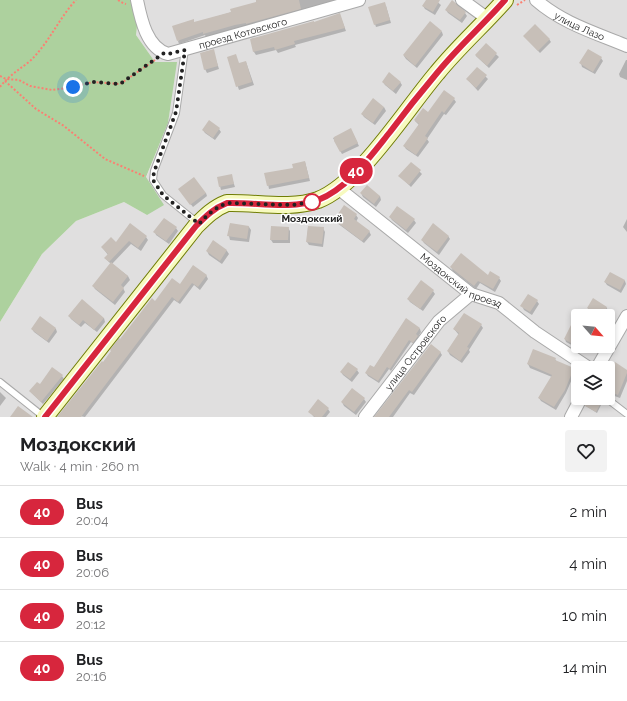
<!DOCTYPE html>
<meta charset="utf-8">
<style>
body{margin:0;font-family:Raleway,sans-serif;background:#f2f2f2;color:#202124;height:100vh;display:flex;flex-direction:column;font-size:15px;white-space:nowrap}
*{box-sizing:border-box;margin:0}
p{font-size:13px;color:#757577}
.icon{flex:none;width:22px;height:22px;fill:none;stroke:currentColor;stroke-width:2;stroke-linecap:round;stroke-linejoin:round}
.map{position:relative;height:417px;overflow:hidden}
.drawer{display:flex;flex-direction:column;background:#fff;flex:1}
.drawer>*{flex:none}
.badge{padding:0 8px;border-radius:13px;font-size:14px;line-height:26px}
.needle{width:26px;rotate:117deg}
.buttons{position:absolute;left:571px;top:309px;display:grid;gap:8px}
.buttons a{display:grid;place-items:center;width:44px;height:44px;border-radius:4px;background:#fff;box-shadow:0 2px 6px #0003;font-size:20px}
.you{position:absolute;width:20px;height:20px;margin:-10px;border:3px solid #fff;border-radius:50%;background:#1a73e8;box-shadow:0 0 0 6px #1a73e833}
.map>.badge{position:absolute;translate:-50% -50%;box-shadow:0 0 0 2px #fff}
.round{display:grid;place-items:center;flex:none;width:42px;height:42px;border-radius:4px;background:#f2f2f2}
.head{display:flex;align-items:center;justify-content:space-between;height:68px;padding:0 20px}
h1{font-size:19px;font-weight:700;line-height:30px}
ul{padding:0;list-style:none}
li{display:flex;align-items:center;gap:12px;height:52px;padding:0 20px;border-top:1px solid #e0e0e0}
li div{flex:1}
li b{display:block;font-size:15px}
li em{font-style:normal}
li .badge{min-width:44px;font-weight:700;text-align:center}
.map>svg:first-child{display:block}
.residential{fill:#e0dfdf;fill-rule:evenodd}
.forest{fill:#add19e}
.shadow{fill:#0003}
.building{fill:#c7bfb8}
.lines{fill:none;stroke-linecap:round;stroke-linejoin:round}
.lane-casing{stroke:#a9a9a9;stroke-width:8}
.street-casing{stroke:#a9a9a9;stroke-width:14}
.secondary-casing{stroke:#707d05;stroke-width:18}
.path{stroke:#fa8072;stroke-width:2;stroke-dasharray:2 2;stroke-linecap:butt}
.lane{stroke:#fff;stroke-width:6}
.street{stroke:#fff;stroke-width:12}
.secondary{stroke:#f7fabf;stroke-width:16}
.line-casing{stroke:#fff;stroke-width:9}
.line{stroke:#d7263d;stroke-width:6}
.walk{stroke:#222;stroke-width:4;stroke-dasharray:0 7.2}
.stop-dot{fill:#fff;stroke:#d7263d;stroke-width:2}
.labels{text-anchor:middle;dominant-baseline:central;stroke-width:3;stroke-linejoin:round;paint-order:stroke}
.street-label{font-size:10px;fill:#222;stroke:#fff}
.stop-label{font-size:10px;font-weight:bold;fill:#222;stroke:#fff}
</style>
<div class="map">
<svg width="627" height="417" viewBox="0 0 627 417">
<rect width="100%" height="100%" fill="#f2efe9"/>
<path class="residential" d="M140,0H627V417H0V322L42,254L76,221L124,202L147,215L146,178L168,123L176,62H155L136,35ZM578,316H608V346H578ZM578,368H608V398H578Z"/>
<path class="forest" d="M0,0H140L136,35L155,62H177L168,123L146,177L164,205L147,215L124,202L76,221L42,254L0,322Z"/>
<path class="shadow" d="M257,0H336L301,10L302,12L206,37L205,35L179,44L178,41L193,21L195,23L232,12L257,3Z
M427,0H435L441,5L435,15L425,9L423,6Z
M386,6L391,23L376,27L375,24Z
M446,10L465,13L467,16L462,23L448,13Z
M341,18L346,31L295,45L296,47L278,53L276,50L256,55L254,52L251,39Z
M430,23L442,32L443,35L417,68L406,59L404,56Z
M524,36L549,39L551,42L540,53Z
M486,45L499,57L489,68L476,56Z
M213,50L219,69L207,73L205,69Z
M228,58L239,64L246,62L254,85L239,90Z
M601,58L603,61L595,74L582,67L581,63Z
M626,60H627V80L620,77L619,74Z
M477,68L488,79L478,91L468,80Z
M383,82H400L402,85L396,94L385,85Z
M454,99L456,102L446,115L444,114L427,139L429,142L418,157L406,149L404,146L419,125L415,121Z
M384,107L386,111L375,125L364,117L362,114Z
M219,129L221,132L215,140L205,133L203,130Z
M351,130L359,146L342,154L333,138Z
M305,162L310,181L269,189L266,174L294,169Z
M411,163L422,174L411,187L400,176Z
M231,175L235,187L221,190L220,186Z
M181,192L206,193L207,196L193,207Z
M361,193L380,196L381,200L376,207L363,197Z
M356,215L358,218L356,222L369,231L371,235L364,243L337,223L335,220Z
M390,217L414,220L416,223L408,233L392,220Z
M627,219V232L623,227Z
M130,224L146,237L148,240L141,251L131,244L112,264L128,276L130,280L123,288L125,292L115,305L95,289L93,286L111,264L105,258L108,255L102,247L116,244Z
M230,224L249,227L251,230L249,242L230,240L229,236Z
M308,227L323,228L325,232L323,247L309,245L307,242Z
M176,228L178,231L169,244L156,235L155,232Z
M288,228L290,231V243H273L271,240Z
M448,236L450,239L439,255L424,243L422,240Z
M214,242L227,251L229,254L222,264L209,255L207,251Z
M451,267L499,278L501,281L495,292L480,283L476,289L453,271Z
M610,273L625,281L626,284L621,293L607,285L605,282Z
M206,275L208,279L200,290L194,285L180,304L174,300L85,417L80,416L79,417H59L155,302L180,285Z
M433,291L435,294L423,311L410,302L408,299Z
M537,301L539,304L532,315L524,310L522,306Z
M606,307L608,310L605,316H598L592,313L594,316H582L585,310L590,312L588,308Z
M69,316L104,318L105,322L97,332L85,323L81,327L71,319Z
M40,318L56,329L57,332L49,343L34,332L32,329Z
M406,319L420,329L421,332L418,337L419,339L415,345L411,342L391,371L389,369L379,383L368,376L366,373L374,368Z
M578,324V346H580L579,349L566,342L565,339Z
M481,325L483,328L469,350L470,352L462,363L450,355L448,351L459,335L454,329Z
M440,352L442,355L414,395L410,393L393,417H375Z
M555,359L557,362L574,369L575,372L566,393L556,410L541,401L539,398L552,377L530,368L528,364Z
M357,370L359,373L352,382L343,375L341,372Z
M627,371V381L620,398L609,394L608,389L612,378L609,374Z
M62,376L64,379L43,404L30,391Z
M0,392L6,398L0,406Z
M364,399L366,402L356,415L344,406L342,402Z
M600,404L601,405L597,413L586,406Z
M328,409L330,412L326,417H314L310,412Z"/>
<path class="building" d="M256,0H299L301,9L246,24V23L235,25L203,34V32L177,41L172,26L194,19V22L231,12L230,9L256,2Z
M426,0H440L433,12L422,6Z
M452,0L466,12L460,20L445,10Z
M385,2L390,20L374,25L368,7Z
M340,13L345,28L294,41L295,44L275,50L274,47L253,52L250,39L314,21V22Z
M430,21L442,31L415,66L403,55Z
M535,24L550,39L538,51L523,36Z
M486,43L497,53L487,66L475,55Z
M214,49L218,66L204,70L200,53Z
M588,49L602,57L593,72L579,63Z
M236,54L239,63L246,61L252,82L236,87L227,57Z
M477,67L487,75L476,88L466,79Z
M389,72L401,82L393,91L382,82Z
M444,90L455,98L444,113L442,111L425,136L428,138L416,155L403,146L419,124L414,120L423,108L428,112Z
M373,98L384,107L373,123L361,114Z
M209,120L220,128L213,138L202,130Z
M351,128L358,143L340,152L334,141V137Z
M305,161L309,178L267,186L264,173L293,168L292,164Z
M411,162L421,170L409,185L398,176Z
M232,174L234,184L219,187L217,177Z
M194,177L206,193L190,205L178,189Z
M367,185L380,196L374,204L360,193Z
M344,205L357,214L354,219L370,231L362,241L334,220Z
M397,206L415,219L406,230L389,217Z
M164,218L177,227L166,241L153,232Z
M130,223L147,236L138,248L129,241L109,262L104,258L108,254L101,247L111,237L116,242Z
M230,223L249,226L247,239L227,236Z
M433,223L449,236L437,252L421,240Z
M271,226L289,227L288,240H270Z
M308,226L324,227L322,244L306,242Z
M213,240L227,250L220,261L206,251Z
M461,253L488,275L490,271L500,277L493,289L478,281L474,286L450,267Z
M111,262L128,276L121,285L124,288L113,302L92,286Z
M193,265L207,275L198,287L192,283L178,302L172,297L81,417H57L102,361L103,362L111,351L110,350L119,338L120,339L152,298L155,301L172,278L180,284Z
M610,272L625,280L620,290L604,282Z
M421,280L434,290L420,309L407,299Z
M528,294L538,300L530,312L520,306Z
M593,298L607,307L602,316L587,308Z
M82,299L104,318L94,330L83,320L79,325L68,316Z
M578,311V347L564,339Z
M464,313L482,324L467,347L469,348L460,361L447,351L459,333L453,329Z
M40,316L56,328L47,341L31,329Z
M406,318L420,328L416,334L418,336L413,343L409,340L390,369L387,367L378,381L365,373L370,365L374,367Z
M431,344L441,352L412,392L409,390L389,417H374Z
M533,349L556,358L555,360L574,368L565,390L554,407L538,398L552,375L527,364Z
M348,362L358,369L350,379L340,372Z
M615,362L627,370V373L618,395L608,391V387L612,376L608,374Z
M52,367L63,375L41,402L29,391L37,382L40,384Z
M352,388L365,398L354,412L341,402Z
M588,398H591L601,403L596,412L585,406Z
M318,399L329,408L322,417H315L308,412Z
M18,406L33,417H10Z"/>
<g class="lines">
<defs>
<path id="lane" d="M185,49L176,113L154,171L153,180L163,195L198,223
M0,382L44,417
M606,398L627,414"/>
<g id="street">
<path id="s1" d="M137,0C141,20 147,48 168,54L359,0"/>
<path d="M462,0L488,19"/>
<path id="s2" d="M536,0C562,23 596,33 627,46"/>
<path id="s3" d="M338,188L471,294L499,303L535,332L589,368"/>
<path d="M597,368L627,316"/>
<path id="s4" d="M365,417L439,321L471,294"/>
<path d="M571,417L581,398"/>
</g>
<path id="secondary" d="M45,417L196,226C206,216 214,208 227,203C257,202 289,210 318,200C360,184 407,108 437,73C458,47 483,25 505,0"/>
</defs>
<use href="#lane" class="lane-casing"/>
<use href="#street" class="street-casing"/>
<use href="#secondary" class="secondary-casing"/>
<path class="path" d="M118,0L123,3L126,4
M517,5L525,0
M0,76L6,79L19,80L30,86L52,90L73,87L93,82L120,84L155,60
M5,81L36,109L64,126L105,159L144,176
M0,87C8,76 19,70 30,61C49,43 59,18 76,0"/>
<use href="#lane" class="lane"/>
<use href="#street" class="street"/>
<use href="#secondary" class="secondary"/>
</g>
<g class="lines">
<defs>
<path id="line" d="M45,417L196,226C206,216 214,208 227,203C257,202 289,210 318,200C348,188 370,157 390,132C405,112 421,92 437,73C458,47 483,25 505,0"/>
</defs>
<use href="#line" class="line-casing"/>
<use href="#line" class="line"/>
<path class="walk" d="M73,87L93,82L120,84L164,53L168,54L185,50L176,112L154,172L153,180L163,195L199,224C208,214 215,208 227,203L292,205L312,202"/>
</g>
<circle class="stop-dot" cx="312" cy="202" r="8"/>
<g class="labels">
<g class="street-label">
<text stroke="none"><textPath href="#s2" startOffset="51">улица Лазо</textPath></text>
<text stroke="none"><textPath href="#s1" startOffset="143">проезд Котовского</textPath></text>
<text stroke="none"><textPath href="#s3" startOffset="155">Моздокский проезд</textPath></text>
<text stroke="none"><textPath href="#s4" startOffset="82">улица Островского</textPath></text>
</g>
<g class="stop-label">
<text x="312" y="218">Моздокский</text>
</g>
</g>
</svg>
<div class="buttons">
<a><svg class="needle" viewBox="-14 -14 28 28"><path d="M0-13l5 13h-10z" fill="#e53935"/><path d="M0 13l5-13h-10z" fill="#757577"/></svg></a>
<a><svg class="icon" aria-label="layers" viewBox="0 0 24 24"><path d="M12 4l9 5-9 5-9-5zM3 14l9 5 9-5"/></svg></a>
</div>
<div class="you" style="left:73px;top:87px"></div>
<b class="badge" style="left:356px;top:171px;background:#d7263d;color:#fff">40</b>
</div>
<section class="drawer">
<div class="head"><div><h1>Моздокский</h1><p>Walk · 4 min · 260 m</p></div><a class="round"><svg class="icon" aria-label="heart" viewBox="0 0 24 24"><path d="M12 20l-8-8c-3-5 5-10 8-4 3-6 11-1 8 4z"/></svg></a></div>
<ul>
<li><span class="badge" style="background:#d7263d;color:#fff">40</span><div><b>Bus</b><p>20:04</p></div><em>2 min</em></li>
<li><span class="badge" style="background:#d7263d;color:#fff">40</span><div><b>Bus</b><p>20:06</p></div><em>4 min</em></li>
<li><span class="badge" style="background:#d7263d;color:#fff">40</span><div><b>Bus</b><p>20:12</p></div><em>10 min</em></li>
<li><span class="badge" style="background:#d7263d;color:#fff">40</span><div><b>Bus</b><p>20:16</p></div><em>14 min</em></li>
</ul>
</section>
